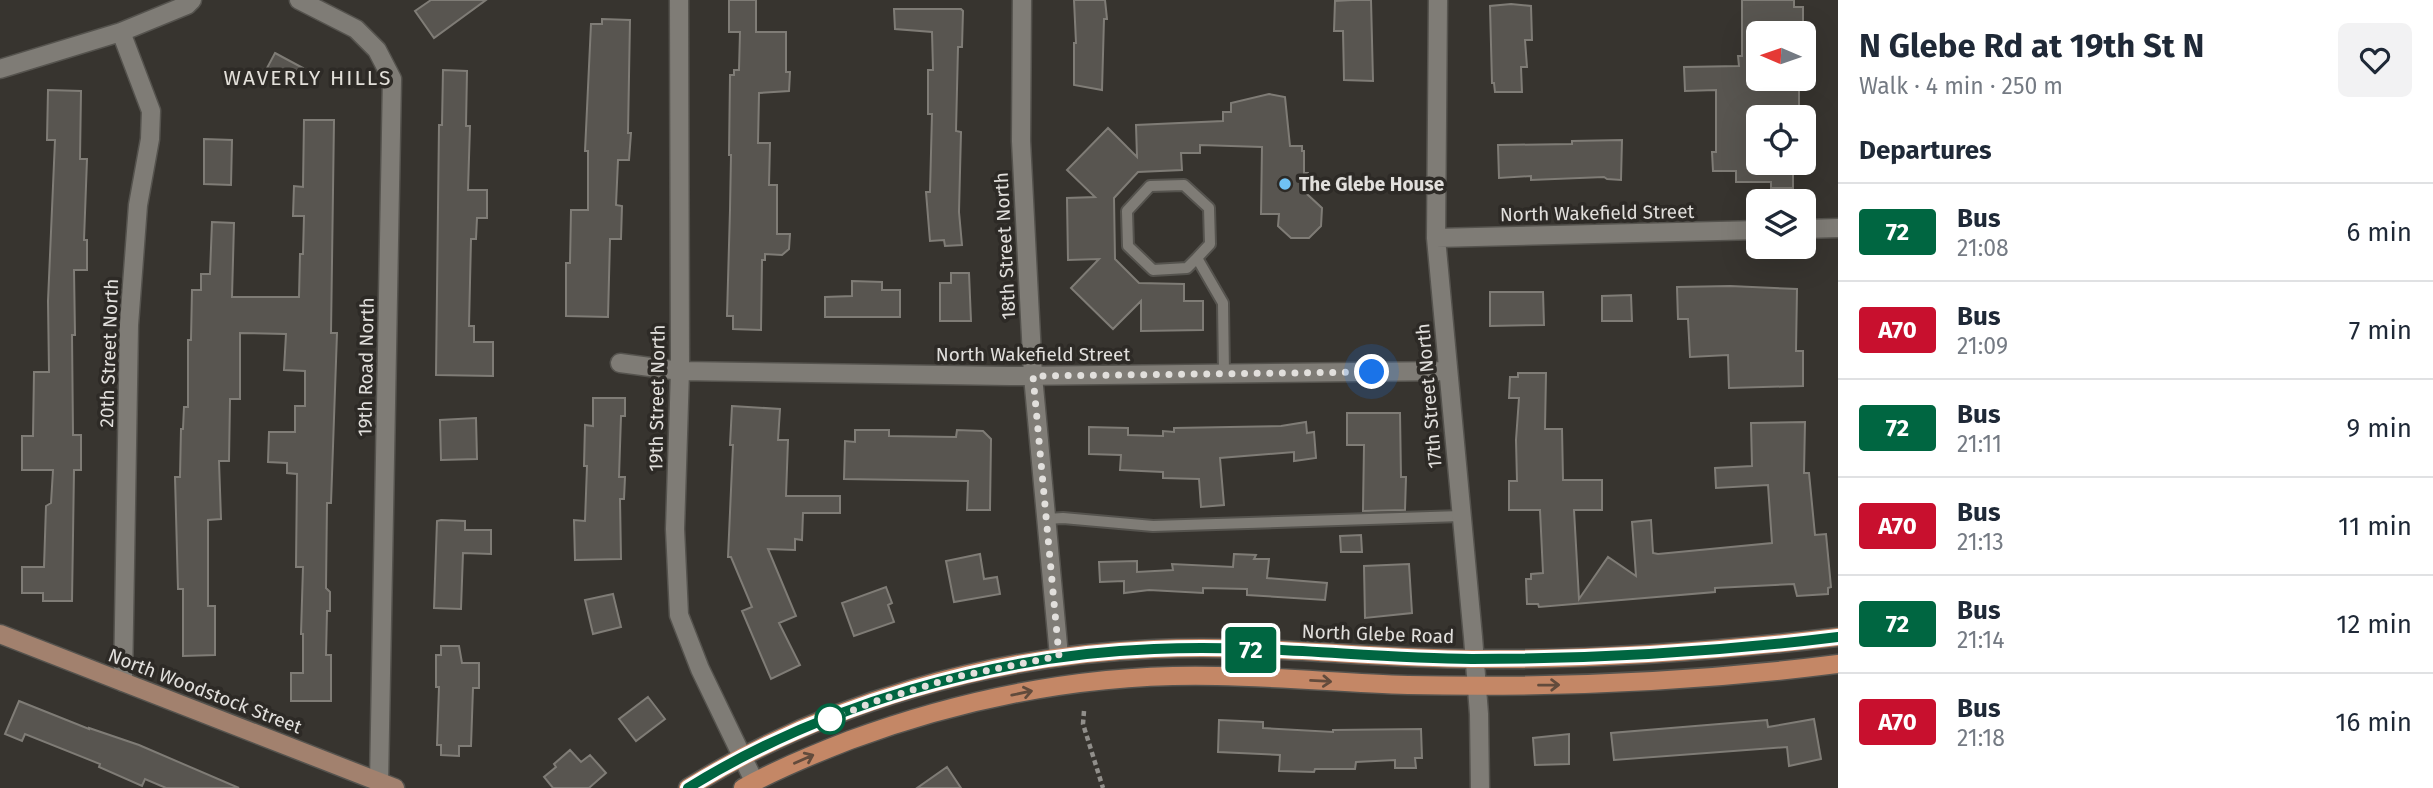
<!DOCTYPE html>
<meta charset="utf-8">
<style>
body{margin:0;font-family:"Fira Sans",sans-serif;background:#f2f2f3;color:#1f2937;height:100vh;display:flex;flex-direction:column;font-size:26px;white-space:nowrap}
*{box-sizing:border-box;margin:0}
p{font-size:23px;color:#747a83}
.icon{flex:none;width:38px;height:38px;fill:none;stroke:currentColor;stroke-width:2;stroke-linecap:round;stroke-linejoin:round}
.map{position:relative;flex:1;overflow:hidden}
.details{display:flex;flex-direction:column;background:#fff;width:595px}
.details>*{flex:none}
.badge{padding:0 14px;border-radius:5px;font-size:24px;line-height:46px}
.needle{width:46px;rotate:272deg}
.fabs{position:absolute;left:1746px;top:21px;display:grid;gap:14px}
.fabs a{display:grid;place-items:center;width:70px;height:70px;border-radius:10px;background:#fff;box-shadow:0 7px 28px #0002;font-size:35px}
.you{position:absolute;width:35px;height:35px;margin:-18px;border:5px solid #fff;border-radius:50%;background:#1a73e8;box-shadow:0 0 0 10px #1a73e833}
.map>.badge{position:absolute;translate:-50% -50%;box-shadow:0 0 0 4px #fff}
h2{padding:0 21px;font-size:26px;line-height:63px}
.round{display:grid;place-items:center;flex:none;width:74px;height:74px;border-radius:10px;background:#f2f2f3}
.overview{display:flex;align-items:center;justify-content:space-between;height:119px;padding:0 21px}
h1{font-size:33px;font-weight:700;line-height:52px}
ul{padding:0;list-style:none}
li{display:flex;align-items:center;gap:21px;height:98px;padding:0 21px;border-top:2px solid #e0e1e3}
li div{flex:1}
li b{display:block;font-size:26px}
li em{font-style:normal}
li .badge{min-width:77px;font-weight:700;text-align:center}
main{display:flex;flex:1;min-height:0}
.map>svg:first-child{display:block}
.building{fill:#585550;stroke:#7f7c76;stroke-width:2}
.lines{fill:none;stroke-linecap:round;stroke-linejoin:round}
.lane-casing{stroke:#55534e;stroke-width:14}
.street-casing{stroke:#55534e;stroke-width:21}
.secondary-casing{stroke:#55534e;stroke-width:21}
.primary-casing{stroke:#55534e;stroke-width:21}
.path{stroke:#918f8b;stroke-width:4.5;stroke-dasharray:5 3.5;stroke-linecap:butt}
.lane{stroke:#7f7c76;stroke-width:10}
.street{stroke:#7f7c76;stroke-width:18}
.secondary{stroke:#a2816e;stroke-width:18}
.primary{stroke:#c48766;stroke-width:18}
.oneway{stroke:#624b3c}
.line-casing{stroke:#fff;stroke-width:16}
.line{stroke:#006641;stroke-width:10}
.walk{stroke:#e1dfdc;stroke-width:7;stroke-dasharray:0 12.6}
.poi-dot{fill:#70c2f4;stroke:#2d2a26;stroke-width:2.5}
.stop-dot{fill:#fff;stroke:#006641;stroke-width:3.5}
.labels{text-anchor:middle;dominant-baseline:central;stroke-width:7;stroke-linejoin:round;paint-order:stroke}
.poi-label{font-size:19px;font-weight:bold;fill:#e1dfdc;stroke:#2d2a26;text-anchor:start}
.street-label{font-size:19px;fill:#e1dfdc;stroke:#2d2a26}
.neighbourhood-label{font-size:21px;letter-spacing:2px;fill:#e3e0da;stroke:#2d2a26}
</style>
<main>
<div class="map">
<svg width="1838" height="788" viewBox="0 0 1838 788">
<rect width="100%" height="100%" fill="#37342f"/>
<path class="building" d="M431,0H486L434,38L415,11Z
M729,0H756V32H786V72H790L789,91L759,93L758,143H770L769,185H777V234H790L789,249L782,255L765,254V260H762L761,330L733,329V316H727L730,210L731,155H729L730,75H734V70H739L740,32H729Z
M1074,0H1105L1107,19H1104L1102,90L1074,85V43H1076Z
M1352,0H1371L1373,81L1344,80L1343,31H1334L1335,1Z
M1742,0H1794V7H1803V29H1759V79H1799V117H1759V163H1793V188H1771V182H1736V171H1713L1712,152H1716V90L1685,91L1684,67L1739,66L1738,56H1742Z
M1511,4L1531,6L1532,40H1525L1527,67H1521L1522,92H1495L1494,83H1492L1490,6Z
M894,9H961L963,11L962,47H958L956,131L961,132L959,212L962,245L945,246L944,240L930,241L926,192H930L932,114H928V70H933L932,32L895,29Z
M602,19L630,20L628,133H631L629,160H618L616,205L622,206L621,239H610L608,317L566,316V263H570L571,210H588V151H585L591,24H602Z
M275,53L303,68L296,84L267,68Z
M443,70L467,71L466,126H470L468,190H487V218H477L476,239H471L469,326H474V342H493V376L436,375L439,125H442Z
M48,90L81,91L80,159H87L84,240H87V270H74L75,335H72L73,435H81V470H74L72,601H43V593H22V567H44L46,506L51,503L53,470H22V436H33L34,372H49L48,301L55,140H47Z
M1269,94L1285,97L1290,146H1302V151H1304V173H1308L1307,194L1322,208L1321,226L1309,238H1291L1278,226L1279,214H1261L1262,147L1200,145V153H1181L1182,170L1138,172L1114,198L1115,259L1139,283L1184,284V301H1203V330L1141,331V301L1113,329L1071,288L1099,259L1068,260L1067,198L1095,197L1067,170L1108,128L1137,157L1136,125L1223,121V112H1231V103Z
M304,120H334L331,333H337L331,503H327L326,588L330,592V611H327L326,655H331V701H291V673H303V634H301L303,567H296L297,474L287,473V463L268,462L269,432H295V406H305V371L284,370L286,334L240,333V399H230L229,461H219L221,519L208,520V606H215V655L183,656V589H178L175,477H180L181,429H183L184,407H188V340H191L192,290H201V274H210L212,222L234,223L232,297H299L300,254H303L304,216H293L294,186L303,187Z
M204,139L232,140L231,185L204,184Z
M1622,140L1621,180L1607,179L1604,177L1531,180V176L1499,178L1498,145L1572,144V141Z
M951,273H969L971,321H940V283H951Z
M852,281L882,282V290H900V317H825V297L852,296Z
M1730,286L1797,289L1796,351H1803V386L1729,388L1728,355L1690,357L1688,319H1678L1677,287Z
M1490,292H1543L1544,325L1490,326Z
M1631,295L1632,321H1602V296Z
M1518,373H1546L1545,429H1562L1563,480H1602V510H1574L1579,599L1608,557L1636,576L1632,522L1651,520L1653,553L1658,554L1772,543L1768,485L1716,488L1715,468L1752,466L1751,423L1805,422L1804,473H1809L1815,535L1826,534L1831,587L1828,588V594L1797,596L1794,584L1715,588V592L1539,607L1538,604H1527L1526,579H1531V574L1543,573L1540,510H1509V481H1517L1516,440L1519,398H1509L1510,377H1518Z
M593,398H625V416H621L619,477H625L624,499H620L621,559L575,560L574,520L585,521L587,466H584L585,425L593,426Z
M732,406L780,409L778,440H788L786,496H840V513H803L802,540L795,539V550L768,549L796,616L779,623L800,665L771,679L742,611L752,607L731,557H728L733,445H730Z
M1347,413H1400L1401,477H1406L1405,510L1363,511L1364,445H1347Z
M476,418L477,459L441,460L440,420Z
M1306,422L1307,433L1314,432L1316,458L1294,461V452L1220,458L1224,505L1201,507L1199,479L1163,478V472L1120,470L1121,455L1089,454V427L1128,428V435L1163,436V431L1174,432V428L1281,426Z
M855,430H889V436L956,437L957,430L983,431L991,439L990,510H967L968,481L844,479L845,441L855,442Z
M441,520L465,521V530H491V554L463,553L461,609L434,608L437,521Z
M1361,535L1362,552H1341L1340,536Z
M980,554L984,579L997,577L1000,594L954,602L946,561Z
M1234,554L1256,555L1254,559H1269L1267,578L1327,583L1325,600L1247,595V589L1203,588V593L1149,590L1124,593V581L1100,582L1099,562L1137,561V572L1173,570L1172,564L1233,567Z
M1409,564L1412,613L1365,618L1364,566Z
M886,587L892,603L888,605L894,622L854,636L842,603Z
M613,594L621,627L593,634L585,600Z
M441,646H459L462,663H479V688H473L471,746H459V756L441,755V745H437L439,687H436V655H441Z
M648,697L665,719L636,741L619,719Z
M19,701L89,729V728L139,745L239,788H166L145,779L142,786L99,767L100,764L25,734L22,741L5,734Z
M1814,719L1821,759L1789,766L1787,747L1614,760L1611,733L1767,720L1768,727Z
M1219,720L1263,722V728L1333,732V730L1421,729L1422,758H1415L1416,768H1395V760L1356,762L1355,769H1315L1314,772L1279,771L1280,755L1218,752Z
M1569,734V764L1535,765L1533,738Z
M570,750L581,762L590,755L606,773L589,788H553L544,777L556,767L554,764Z
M947,767L961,788H917Z"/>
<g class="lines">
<defs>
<path id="lane" d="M1197,258L1210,244L1209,208L1184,185L1150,186L1127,211L1128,246L1153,270L1187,268L1197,258L1223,303L1224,374
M1047,519L1063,518L1153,526L1461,516"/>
<path id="street" d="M299,0L356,29L377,50L392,79L379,782
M679,0L680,371L675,529L679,615L700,669L754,781
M1022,0L1021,141L1033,376L1059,656
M1438,0L1436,238L1473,637L1479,714L1480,788
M121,32L151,111L150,139L138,205L129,325L123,682
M0,69L121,32L187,5L192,0
M1804,229L1838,228
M1436,238L1759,230
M620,363L680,371L1009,376L1447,371"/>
<path id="secondary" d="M0,634L395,788"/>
<path id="primary" d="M688,788C824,703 994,655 1154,649C1260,644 1366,658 1472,659C1594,660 1717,651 1838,637
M743,788C777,769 814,754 850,740C967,697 1092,673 1217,676C1281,677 1344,683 1408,685C1551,688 1696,682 1838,664"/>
</defs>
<use href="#lane" class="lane-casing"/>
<use href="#street" class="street-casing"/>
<use href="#secondary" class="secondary-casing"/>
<use href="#primary" class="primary-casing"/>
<path class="path" d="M1084,711L1083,724L1103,788"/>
<use href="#lane" class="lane"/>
<use href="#street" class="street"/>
<use href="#secondary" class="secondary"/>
<use href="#primary" class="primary"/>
</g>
<defs><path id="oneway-shaft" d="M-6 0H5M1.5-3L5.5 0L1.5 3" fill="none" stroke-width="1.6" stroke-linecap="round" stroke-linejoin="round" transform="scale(1.75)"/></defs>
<g class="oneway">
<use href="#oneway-shaft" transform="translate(1321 681) rotate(3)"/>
<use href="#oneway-shaft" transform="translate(1549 685) rotate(-1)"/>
<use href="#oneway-shaft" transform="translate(1022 693) rotate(-12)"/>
<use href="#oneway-shaft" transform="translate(804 759) rotate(-24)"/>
</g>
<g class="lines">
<defs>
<path id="line" d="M688,788C823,704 996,655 1154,649C1260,644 1366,658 1472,659C1594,659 1717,652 1838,637"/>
</defs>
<use href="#line" class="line-casing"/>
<use href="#line" class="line"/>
<path class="walk" d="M830,719L879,700L956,677L1059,656L1033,376L1372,372"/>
</g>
<circle class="poi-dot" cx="1285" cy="184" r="7"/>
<circle class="stop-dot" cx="830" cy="719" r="14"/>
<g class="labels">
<g class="poi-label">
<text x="1299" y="184">The Glebe House</text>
</g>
<g class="street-label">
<text transform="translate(1597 213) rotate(-1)">North Wakefield Street</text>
<text transform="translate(1005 246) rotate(-93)">18th Street North</text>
<text transform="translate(109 353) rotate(-88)">20th Street North</text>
<text x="1033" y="354">North Wakefield Street</text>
<text transform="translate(366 367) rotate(-89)">19th Road North</text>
<text transform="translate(1429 396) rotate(-95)">17th Street North</text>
<text transform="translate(657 398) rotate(-89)">19th Street North</text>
<text transform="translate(1378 634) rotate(2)">North Glebe Road</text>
<text transform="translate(205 691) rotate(21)">North Woodstock Street</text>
</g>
<g class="neighbourhood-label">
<text x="308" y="78">WAVERLY HILLS</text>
</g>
</g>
</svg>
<div class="fabs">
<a><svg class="needle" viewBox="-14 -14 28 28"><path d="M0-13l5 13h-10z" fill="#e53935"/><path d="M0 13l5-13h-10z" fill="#747a83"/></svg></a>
<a><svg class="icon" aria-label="locate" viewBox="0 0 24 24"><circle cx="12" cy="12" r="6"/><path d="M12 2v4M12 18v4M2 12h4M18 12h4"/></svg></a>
<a><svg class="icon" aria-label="layers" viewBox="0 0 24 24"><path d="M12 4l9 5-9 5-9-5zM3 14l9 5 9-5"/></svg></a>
</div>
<div class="you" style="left:1372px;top:372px"></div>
<b class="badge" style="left:1251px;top:650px;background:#006641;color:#fff">72</b>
</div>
<section class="details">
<div class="overview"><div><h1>N Glebe Rd at 19th St N</h1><p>Walk · 4 min · 250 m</p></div><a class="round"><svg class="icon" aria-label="heart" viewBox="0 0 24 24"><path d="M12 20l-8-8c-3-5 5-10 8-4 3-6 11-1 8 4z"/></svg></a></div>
<h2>Departures</h2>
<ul>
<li><span class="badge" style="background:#006641;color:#fff">72</span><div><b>Bus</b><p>21:08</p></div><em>6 min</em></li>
<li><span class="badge" style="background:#c8102e;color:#fff">A70</span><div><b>Bus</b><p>21:09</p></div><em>7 min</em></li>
<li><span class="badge" style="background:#006641;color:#fff">72</span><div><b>Bus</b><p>21:11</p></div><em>9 min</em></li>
<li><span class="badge" style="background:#c8102e;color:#fff">A70</span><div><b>Bus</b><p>21:13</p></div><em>11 min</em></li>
<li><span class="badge" style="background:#006641;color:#fff">72</span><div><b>Bus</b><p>21:14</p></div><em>12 min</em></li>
<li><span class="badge" style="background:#c8102e;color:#fff">A70</span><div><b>Bus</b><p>21:18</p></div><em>16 min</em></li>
</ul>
</section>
</main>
